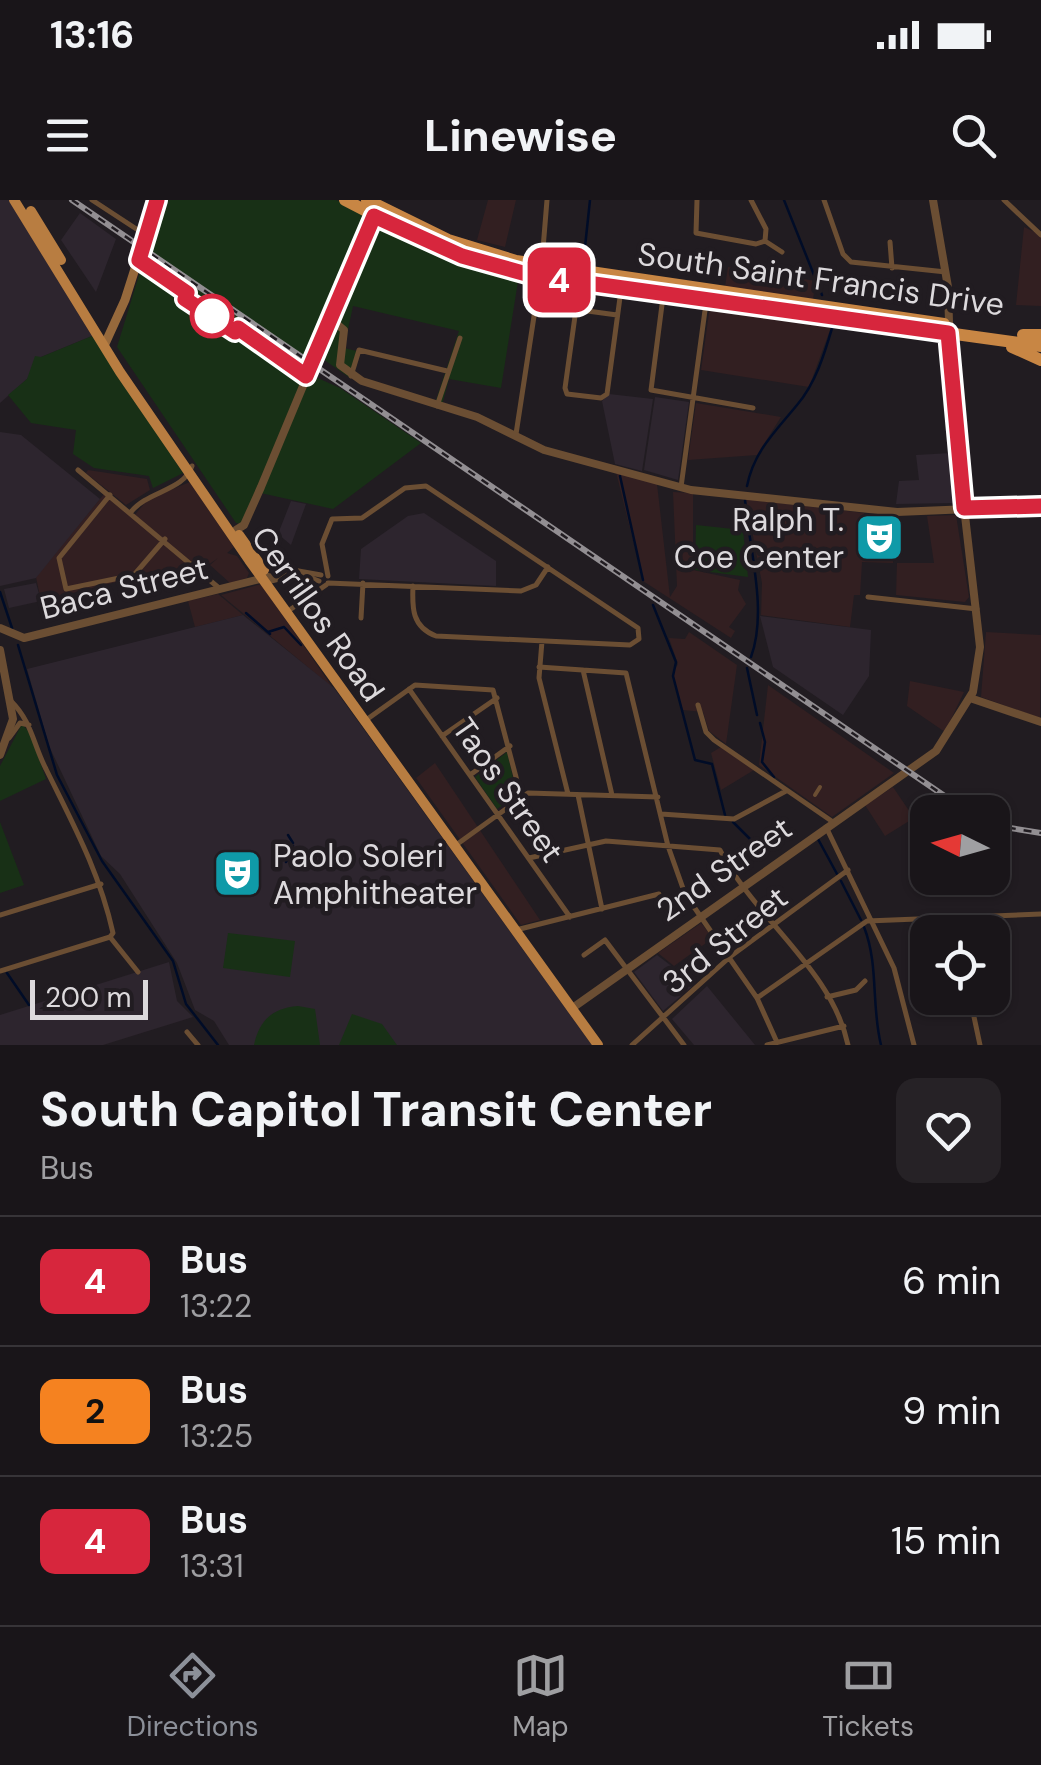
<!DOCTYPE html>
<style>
body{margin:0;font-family:"DM Sans",sans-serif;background:#262226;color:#f1f3f6;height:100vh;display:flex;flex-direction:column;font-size:38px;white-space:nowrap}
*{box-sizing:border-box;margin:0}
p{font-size:32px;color:#9f9fa2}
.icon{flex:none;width:55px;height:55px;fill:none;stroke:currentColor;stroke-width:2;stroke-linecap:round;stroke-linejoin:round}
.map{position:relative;height:845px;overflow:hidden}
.panel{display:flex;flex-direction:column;background:#191519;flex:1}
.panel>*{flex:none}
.badge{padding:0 20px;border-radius:15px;font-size:35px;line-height:65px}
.needle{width:65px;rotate:275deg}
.fabs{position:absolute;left:910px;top:595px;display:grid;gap:20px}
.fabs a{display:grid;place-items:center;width:100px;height:100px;border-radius:20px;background:#191519;box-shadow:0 2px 8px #0004,0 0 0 2px #373438;font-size:50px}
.scale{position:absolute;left:30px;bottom:25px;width:118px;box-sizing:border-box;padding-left:10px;border:5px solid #dcd9dc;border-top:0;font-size:28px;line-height:35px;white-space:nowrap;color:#dcd9dc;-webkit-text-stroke:8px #211c21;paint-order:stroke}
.map>.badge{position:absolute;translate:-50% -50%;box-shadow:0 0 0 5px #fff}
.round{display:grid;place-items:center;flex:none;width:105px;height:105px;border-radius:20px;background:#262226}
.overview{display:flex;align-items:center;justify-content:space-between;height:170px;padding:0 40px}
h1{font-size:48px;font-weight:800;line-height:75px}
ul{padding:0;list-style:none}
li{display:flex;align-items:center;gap:30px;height:130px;padding:0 40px;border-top:2px solid #373438}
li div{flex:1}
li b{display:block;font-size:38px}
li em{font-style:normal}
li .badge{min-width:110px;font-weight:700;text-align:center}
.status{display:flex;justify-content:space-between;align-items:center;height:70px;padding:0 50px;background:#191519;direction:ltr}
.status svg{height:28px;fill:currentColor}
header{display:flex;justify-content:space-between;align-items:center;height:130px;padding:0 40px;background:#191519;font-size:45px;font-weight:800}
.tabs{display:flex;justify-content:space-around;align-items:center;height:140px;border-top:2px solid #373438;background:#191519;font-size:28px;color:#9f9fa2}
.tabs a{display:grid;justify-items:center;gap:5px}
.tabs .on{color:#8c9099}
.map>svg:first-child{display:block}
.commercial{fill:#321f21}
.built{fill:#2d252e}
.green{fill:#183016}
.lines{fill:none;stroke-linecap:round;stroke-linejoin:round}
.stream{stroke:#000c27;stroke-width:2.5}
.pedestrian{stroke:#6b4e33;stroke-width:4}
.minor{stroke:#6b4e33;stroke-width:5}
.tertiary{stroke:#6b4e33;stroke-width:8}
.secondary{stroke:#96693c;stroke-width:9}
.primary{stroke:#b87d41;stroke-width:10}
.trunk{stroke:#c88644;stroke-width:12}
.rail-casing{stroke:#928e92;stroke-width:6}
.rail{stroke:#211c21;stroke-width:2.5;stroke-dasharray:8;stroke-linecap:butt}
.line-casing{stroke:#fff;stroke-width:22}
.line{stroke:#d7263d;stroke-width:15}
.stop-dot{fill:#fff;stroke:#d7263d;stroke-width:5}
.labels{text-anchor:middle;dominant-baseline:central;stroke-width:9;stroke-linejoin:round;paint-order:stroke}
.street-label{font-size:32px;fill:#dcd9dc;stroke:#211c21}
.poi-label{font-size:32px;fill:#dcd9dc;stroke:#211c21;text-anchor:end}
</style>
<div class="status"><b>13:16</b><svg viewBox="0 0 49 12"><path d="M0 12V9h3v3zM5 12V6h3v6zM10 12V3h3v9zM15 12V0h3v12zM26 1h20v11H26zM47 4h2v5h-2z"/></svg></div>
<header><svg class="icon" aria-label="menu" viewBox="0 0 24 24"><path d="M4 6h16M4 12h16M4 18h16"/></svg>Linewise<svg class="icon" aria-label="search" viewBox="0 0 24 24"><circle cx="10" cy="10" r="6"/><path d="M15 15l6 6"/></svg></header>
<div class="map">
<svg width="1041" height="845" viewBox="0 0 1041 845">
<rect width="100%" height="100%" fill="#211c21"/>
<path class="commercial" d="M488,0H516L505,47L477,40Z
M1024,27L1041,35V106L1016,105Z
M728,67L816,81L813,99L725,87Z
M710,106L833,122L809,187L701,170Z
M696,203L781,217L757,255L688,260Z
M88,270L147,279L150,290L126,305L86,273Z
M616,272L657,284L670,397L677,386L673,292L693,293V370L740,380L738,390L746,404L729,427L735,431L731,438L643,381Z
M190,282L234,347L227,353L237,356L249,373L247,378L230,383L210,365L218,358L198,372L167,380L140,376L41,401L36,377L104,294L133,317L148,299Z
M746,299L864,313L863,345L866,314L895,315L893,363L862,362L860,395H854L850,427L761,415L762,383Z
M956,315L969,397L965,402L896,395L897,363H934L927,316Z
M261,384L333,488L221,395Z
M218,394L243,415L195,427L188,401Z
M689,432L737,465L726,544L709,531L703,512L683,510L677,492L673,473L678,464L669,438L685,439Z
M986,432L1041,435L1040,518L981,497Z
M910,481L964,492L945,532L907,506Z
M768,485L894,573L832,617L759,565Z
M721,547L754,570L721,590L711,553Z
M435,563L540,720L521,725L416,578Z
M893,587L914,618L885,636L865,605Z
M701,723L713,738L674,766L658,753Z"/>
<path class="built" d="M0,0H9L92,136L41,157L27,179L0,203Z
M80,13L116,39L96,92L61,40Z
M609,194L653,199L642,271L615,264L602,201Z
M655,197L689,202L678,280L644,270Z
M0,232L21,235L100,299L36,378L0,386Z
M951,253L954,303L896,304L899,281L919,280L916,255Z
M291,301L306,304L291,345L278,334Z
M424,313L496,361V386L359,379L361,349L408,316Z
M36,383L41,401L9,408L4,389Z
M243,415L334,488L592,845H229L214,821L195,810L177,763L120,674L101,656L49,546L27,469Z
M760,416L871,430L869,476L843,515L773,467Z
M657,755L695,784L663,811L634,772Z
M169,762L177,801L193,817L103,845H0V815Z
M707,786L755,845H694L672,819Z"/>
<path class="green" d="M162,0H336L519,75L501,188L449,179L442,205L435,203L459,131L353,106L344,148L357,151L350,178L320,157L311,175L340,188L421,243L333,309L256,292L241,324L236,323L117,147Z
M92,136L183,273L153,288L149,276L94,268L73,254L76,230L31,223L8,195L27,179L35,156L41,157Z
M696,325L743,330L748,377L695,370Z
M22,524L30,533L46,579L0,601V566Z
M507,552L517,595L497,609L475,577Z
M0,622L24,685L0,693Z
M228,733L295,741L290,777L223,768Z
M298,806L315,809L320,845H254C259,821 272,808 298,806Z
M352,814L382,824L397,845H339Z"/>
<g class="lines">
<path class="stream" d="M784,0L822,95
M585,47L590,0
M620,276L643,380
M747,286C754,251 775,232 797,205C816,183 825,152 833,125
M745,300C749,348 768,411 751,457
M0,392L12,428
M653,405L676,462L673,476L695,560L712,564L725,615
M246,413L270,434
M268,432L284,427L301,445
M18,445L57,575L102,661L173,761L186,804L218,845
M747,468L757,515
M760,523L765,542L762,562L774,577
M733,622L756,645
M288,635L293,643
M818,639L837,674
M286,662L293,646
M841,681L861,720
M864,727C879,765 871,805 881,845
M7,773L29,805"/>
<path class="pedestrian" d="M815,595L820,587"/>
<path class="minor" d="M92,0L144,34
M697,0L696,33L756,44L765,41L766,29L751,0
M824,0L843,54L851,62L946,72
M1004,0L1041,35
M765,41L782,52
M890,42L892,68
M542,61L547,0
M663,97L651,190L753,208
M536,104L617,115
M576,109L565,188L567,194L601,198L607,194L621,90
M351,176L359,150L447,171
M437,206L460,138
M516,234L540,77
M78,270L219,388
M681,287L706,103
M110,295L59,358L66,389L134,375L165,339
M131,312C147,291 184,291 192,266
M328,376L322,344L332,319L362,318L405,288L426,286L638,428L639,439L630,445L436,436C412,427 412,408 413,386
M268,377L293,370L321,375
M271,381L301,374L319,381
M328,383L521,391L536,385L548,367
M868,397L977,409
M291,409L326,385
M361,418L363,383
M542,441L539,478L568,594
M539,467L626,473L668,646L685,694L757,798L776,840
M583,470L612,595
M409,489L570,717
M11,501C32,522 33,544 46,569C74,626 99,671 113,733L110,737L138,772
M698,505L706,532L714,540L833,622
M366,520L415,485L493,490L521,596
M442,536L497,498
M9,538L20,523L29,525
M470,575L510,546
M578,595L602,709
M661,614L734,619L786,591
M826,627L894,768L914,845
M456,645L528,593L658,597
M529,658L606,641L720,650C754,718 832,769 848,845
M0,715L101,684
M939,719L942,732
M516,730L659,694
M584,755L605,740L684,845
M0,771L110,737
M827,797L856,790L865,781
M757,798L867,721L1041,714
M970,798L980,845
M187,832L198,845
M632,845L731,756L848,670
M767,845L844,826"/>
<path class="tertiary" d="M332,120L344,130L340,165L362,181L477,217L544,250L691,290L897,312L1041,306
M236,330L244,325L261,287L375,13
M0,428L24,438L268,377
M0,450L13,519L0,555
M970,498L1041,522
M571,809L936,551L973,492L980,447L951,193L948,87L933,0"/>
<path class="secondary" d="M104,146L125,100L157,0"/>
<path class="primary" d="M14,0L120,172L249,360L598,845
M31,11L61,60
M239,335L264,370"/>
<path class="trunk" d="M345,0L432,45L530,75L1041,146
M367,0L448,40L516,61L944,124
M1023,135H1041
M1012,147L1041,160"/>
<defs>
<path id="rail" d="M72,0L968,612
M992,625L1041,633"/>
</defs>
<use href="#rail" class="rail-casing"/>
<use href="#rail" class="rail"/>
</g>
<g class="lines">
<defs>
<path id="line" d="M157,0L139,60L187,93L185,99L235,132L238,128L306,176L374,16L462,56L530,75L948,133L964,308L1041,306"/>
</defs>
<use href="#line" class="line-casing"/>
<use href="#line" class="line"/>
</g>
<defs>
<symbol id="theatre-square" viewBox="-11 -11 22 22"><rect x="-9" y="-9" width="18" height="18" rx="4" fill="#0f9aa8" stroke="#211c21"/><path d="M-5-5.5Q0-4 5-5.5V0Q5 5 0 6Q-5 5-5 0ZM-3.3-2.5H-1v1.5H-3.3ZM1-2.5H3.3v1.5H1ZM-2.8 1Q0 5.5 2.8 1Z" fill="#fff"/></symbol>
</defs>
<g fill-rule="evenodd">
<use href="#theatre-square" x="852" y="310" width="55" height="55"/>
<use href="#theatre-square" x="210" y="646" width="55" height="55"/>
</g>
<circle class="stop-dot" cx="212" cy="116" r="20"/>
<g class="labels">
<g class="street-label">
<text transform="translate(821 79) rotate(8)">South Saint Francis Drive</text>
<text transform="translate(124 388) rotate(-14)">Baca Street</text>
<text transform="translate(318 414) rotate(55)">Cerrillos Road</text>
<text transform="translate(508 590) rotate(55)">Taos Street</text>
<text transform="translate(724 669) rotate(-35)">2nd Street</text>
<text transform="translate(725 740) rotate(-39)">3rd Street</text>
</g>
<g class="poi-label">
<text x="844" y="320">Ralph T.<tspan x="844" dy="37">Coe Center</tspan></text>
<text x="273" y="656" text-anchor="start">Paolo Soleri<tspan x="273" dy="37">Amphitheater</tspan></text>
</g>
</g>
</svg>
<div class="fabs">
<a><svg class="needle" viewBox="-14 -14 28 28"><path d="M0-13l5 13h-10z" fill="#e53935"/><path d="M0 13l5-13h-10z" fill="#9f9fa2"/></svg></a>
<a><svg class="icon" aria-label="locate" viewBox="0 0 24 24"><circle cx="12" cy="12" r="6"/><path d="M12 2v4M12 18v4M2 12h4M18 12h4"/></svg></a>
</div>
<div class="scale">200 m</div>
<b class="badge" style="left:559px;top:80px;background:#d7263d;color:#fff">4</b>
</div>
<section class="panel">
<div class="overview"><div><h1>South Capitol Transit Center</h1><p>Bus</p></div><a class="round"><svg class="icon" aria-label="heart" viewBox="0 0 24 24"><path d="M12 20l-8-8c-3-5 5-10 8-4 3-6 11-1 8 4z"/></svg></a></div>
<ul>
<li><span class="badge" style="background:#d7263d;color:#fff">4</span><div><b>Bus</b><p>13:22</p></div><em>6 min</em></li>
<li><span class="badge" style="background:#f58220;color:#111">2</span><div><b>Bus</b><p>13:25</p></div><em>9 min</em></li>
<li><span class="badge" style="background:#d7263d;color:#fff">4</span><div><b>Bus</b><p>13:31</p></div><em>15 min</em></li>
</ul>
</section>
<nav class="tabs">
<a class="on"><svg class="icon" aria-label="directions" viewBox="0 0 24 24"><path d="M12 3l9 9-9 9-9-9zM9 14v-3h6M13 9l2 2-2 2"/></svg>Directions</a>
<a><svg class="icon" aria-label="map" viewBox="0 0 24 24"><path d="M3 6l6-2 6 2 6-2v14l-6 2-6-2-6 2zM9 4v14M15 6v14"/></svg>Map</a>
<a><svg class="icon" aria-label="tickets" viewBox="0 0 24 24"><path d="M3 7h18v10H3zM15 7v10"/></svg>Tickets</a>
</nav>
